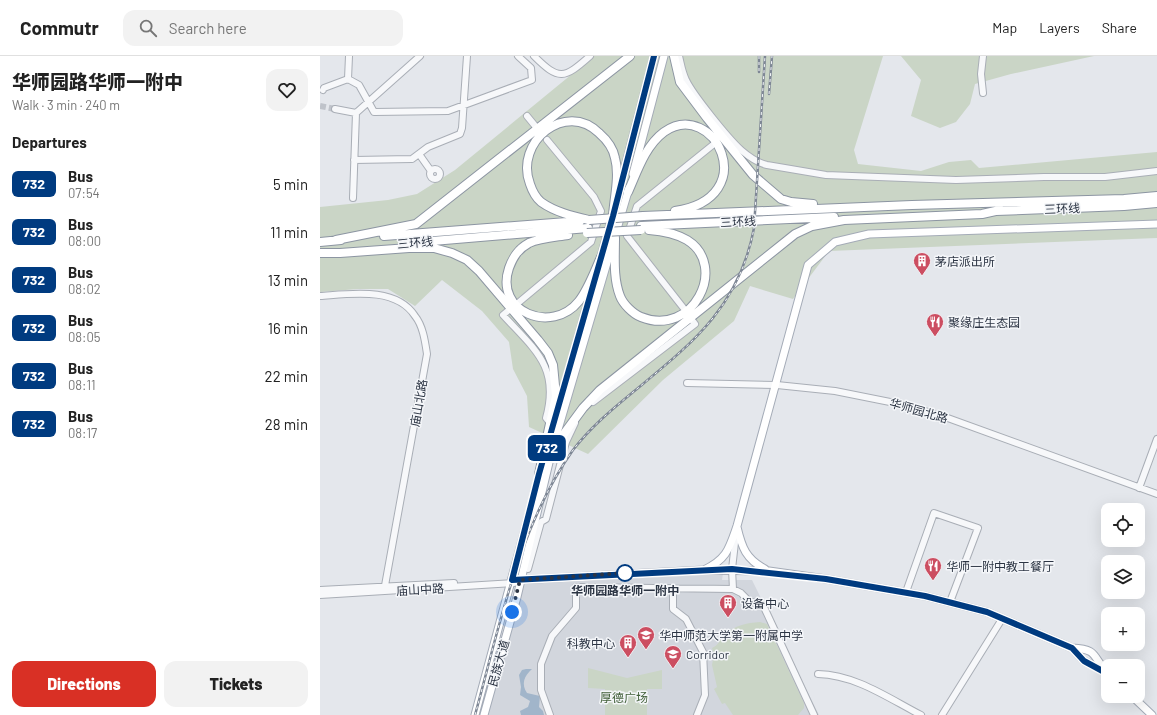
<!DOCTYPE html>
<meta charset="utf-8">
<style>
body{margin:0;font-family:Barlow,"Noto Sans SC",sans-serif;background:#f2f2f2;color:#222;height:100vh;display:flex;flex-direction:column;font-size:15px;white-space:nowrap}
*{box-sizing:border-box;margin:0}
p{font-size:13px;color:#767676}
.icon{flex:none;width:22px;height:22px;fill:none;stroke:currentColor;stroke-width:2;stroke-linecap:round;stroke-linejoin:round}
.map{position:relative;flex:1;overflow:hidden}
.sheet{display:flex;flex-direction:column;background:#fff;width:320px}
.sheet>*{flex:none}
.badge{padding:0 8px;border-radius:6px;font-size:14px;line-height:26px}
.buttons{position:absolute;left:781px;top:447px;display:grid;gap:8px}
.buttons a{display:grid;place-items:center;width:44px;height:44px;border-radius:8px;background:#fff;box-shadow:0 4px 16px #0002;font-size:20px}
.you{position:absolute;width:20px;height:20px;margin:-10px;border:3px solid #fff;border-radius:50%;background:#1a73e8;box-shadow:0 0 0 6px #1a73e833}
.map>.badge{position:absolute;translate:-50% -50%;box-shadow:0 0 0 2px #fff}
h2{padding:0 12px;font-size:15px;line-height:36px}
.round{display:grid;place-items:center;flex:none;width:42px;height:42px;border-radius:12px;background:#f2f2f2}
.head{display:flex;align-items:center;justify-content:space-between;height:68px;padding:0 12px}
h1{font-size:19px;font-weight:800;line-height:30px}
.primary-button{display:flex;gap:8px;margin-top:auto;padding:8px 12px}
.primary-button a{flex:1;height:46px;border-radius:12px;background:#d93025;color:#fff;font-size:16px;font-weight:800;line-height:46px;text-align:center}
.primary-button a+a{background:#f2f2f2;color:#222}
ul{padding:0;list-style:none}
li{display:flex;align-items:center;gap:12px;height:48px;padding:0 12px}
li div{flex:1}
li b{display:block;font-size:15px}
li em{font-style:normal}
li .badge{min-width:44px;font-weight:700;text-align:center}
header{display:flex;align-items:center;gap:24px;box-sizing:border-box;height:56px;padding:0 20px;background:#fff;border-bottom:1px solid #e0e0e0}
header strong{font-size:19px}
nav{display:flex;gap:22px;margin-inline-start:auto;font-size:14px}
.search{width:280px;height:36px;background:#f2f2f2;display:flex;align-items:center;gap:10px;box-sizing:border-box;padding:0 14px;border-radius:12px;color:#767676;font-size:15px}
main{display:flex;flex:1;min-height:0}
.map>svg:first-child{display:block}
.built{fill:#d2d6dd}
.green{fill:#cad5c6}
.water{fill:#a1b5ca}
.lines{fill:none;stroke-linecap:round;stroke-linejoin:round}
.minor-tunnel{stroke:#bfc3ca;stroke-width:6;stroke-dasharray:6 3;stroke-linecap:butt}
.minor-casing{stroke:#a9aeb6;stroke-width:8}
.major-casing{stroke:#a4abb7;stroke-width:9}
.highway-casing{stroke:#8c95a2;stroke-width:10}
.minor{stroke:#f7f8fa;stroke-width:6}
.major{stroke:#fff;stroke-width:7}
.highway{stroke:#fff;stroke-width:8}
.rail-casing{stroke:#7e8795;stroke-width:2.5}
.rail{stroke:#f4f6f9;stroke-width:1;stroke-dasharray:3;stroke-linecap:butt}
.highway-bridge-casing{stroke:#8c95a2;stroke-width:10;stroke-linecap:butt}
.highway-bridge{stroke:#fff;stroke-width:8}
.line-casing{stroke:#fff;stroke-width:9}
.line{stroke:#003b80;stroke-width:6}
.walk{stroke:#2c3544;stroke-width:4;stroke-dasharray:0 7.2}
.stop-dot{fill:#fff;stroke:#003b80;stroke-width:2}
.labels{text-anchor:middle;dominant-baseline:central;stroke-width:3;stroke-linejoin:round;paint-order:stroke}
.street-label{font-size:12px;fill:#2c3544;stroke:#f4f6f9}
.poi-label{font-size:12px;fill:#2c3544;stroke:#f4f6f9;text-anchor:start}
.stop-label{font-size:12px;font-weight:bold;fill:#2c3544;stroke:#f4f6f9}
.park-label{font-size:12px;fill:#415f39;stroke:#f4f6f9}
</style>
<header>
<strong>Commutr</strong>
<div class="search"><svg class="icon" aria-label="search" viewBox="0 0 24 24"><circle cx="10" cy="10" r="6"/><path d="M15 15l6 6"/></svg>Search here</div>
<nav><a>Map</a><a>Layers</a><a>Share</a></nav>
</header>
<main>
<section class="sheet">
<div class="head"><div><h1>华师园路华师一附中</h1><p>Walk · 3 min · 240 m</p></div><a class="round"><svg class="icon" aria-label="heart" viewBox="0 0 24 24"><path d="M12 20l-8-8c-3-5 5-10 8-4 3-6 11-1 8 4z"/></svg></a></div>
<h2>Departures</h2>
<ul>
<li><span class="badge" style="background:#003b80;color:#fff">732</span><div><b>Bus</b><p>07:54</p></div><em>5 min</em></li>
<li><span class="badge" style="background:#003b80;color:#fff">732</span><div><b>Bus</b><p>08:00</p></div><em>11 min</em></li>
<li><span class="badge" style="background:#003b80;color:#fff">732</span><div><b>Bus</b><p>08:02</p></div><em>13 min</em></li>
<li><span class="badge" style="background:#003b80;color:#fff">732</span><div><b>Bus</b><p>08:05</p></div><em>16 min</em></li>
<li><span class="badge" style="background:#003b80;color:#fff">732</span><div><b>Bus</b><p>08:11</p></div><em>22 min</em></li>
<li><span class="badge" style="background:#003b80;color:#fff">732</span><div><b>Bus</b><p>08:17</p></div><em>28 min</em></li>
</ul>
<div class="primary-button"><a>Directions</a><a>Tickets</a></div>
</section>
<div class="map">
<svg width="837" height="659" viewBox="0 0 837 659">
<rect width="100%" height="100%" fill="#e4e7ec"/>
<path class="built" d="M403,517L402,524H432L499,659H167L205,527L319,519Z"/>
<path class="green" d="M274,0H563L534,94L538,108L601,115L629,106L651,104L659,112L837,96V182L509,195L473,243L430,230L414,265L343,324L268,398L209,371L207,340L193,313L189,286L162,255L122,224L95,250L68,233H38L0,236V151L68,144L97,138L135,114Z
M581,0H774L691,18L655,28L650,48L636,66L620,72L591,60L601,24Z
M440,566L447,568L484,647V652L478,659H413L405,647L402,648L394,633L397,631L392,609L394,598L392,592C399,589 399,584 405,579C415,569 426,567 440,566Z
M268,612L307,622L342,614V633H327V659H285V633L268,632Z"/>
<path class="water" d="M206,613H212C204,620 201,628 207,637L220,640L219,651L223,655L224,659H201L200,655L208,651L210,645L200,639L201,631L199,619L202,614Z"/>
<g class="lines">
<path class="minor-tunnel" d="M0,50L15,53"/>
<defs>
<path id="minor" d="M214,0C239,25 244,23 270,0
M359,0C361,8 362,16 366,24C373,39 408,82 421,94C428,100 437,107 447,109L506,119L636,124L724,121H785L837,115
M28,23L29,0
M3,34L4,32L28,23L39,29L54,56L128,55L212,24L211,12L198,0
M663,37L661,18L663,0
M15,53L36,57L100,0
M207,60L216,71
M99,98L111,115
M34,104L92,103L108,91L140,78L142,72L147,0
M110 118a5 5 0 1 1 10 0a5 5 0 1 1-10 0Z
M33,142L36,57
M0,240C29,238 76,230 95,260C103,270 105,285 107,298L64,535
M198,247L271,186L281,155L274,141L227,84
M189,254L183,259C215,294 240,311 226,362L230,367
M365,254L307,180L317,150L394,88
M367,327L457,329L515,335L585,349L625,361L837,438
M273,346L375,268L372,264
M819,432L837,383
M208,513L221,466L226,463L246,386L255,367
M353,532V553L366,563L383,596L385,639L377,659
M413,533L412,513L416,478
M0,534L134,527
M586,536L614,457L658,472L630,546
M0,539L194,527
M498,618C536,619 568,642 601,659
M230,659L221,634V608L232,580L256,552V531L413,533L421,537L429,545L443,549L494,659
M622,659L682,563"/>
<path id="major" d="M313,118L344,0
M298,138L334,0
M280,204L293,158
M233,371L275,221
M417,471C422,492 426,503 445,513
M384,514C407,503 409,493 417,470L488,209L515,186L549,178L837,168
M196,524L384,514L449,515L506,523L605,540L667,556L752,592C779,593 772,601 788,618
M752,592L764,605L786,616
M812,640L832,659
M155,659L221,414
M164,659L197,541L232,394L309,132"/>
<path id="highway" d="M354,0L360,26L387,62L433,119L461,143L471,146L493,148
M308,136C317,116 325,90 344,76C394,41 444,142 355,155
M676,155L804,150L837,147
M323,160L592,149L804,143L837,140
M269,164C252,160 235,156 221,146C215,141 212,134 210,128C194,86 246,44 279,77C287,84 293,91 295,102C300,120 294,142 293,160
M321,170L514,161
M248,179C236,181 220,182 209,187C198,193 193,201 189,212C174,256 232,279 259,245C269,232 275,214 282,199
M64,180L260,165
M295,182C295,201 293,222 300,240C303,248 313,258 321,261C373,282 409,210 367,184C355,177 342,175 329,174
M16,184L96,168L310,0
M0,186L21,184
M89,187L268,172
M0,197H20L89,192H114L132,197L147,204L159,215L218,284L228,297L233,309L236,340L219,418
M232,394L263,352L280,334L475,178L492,170L524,164L662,158L680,154"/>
</defs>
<use href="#minor" class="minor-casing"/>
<use href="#major" class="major-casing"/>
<use href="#highway" class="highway-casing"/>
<use href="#minor" class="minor"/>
<use href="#major" class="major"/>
<use href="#highway" class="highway"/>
<defs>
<path id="rail" d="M439,0V16
M449,38L452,0
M155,659C180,569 198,472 253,394C270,372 290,355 312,337C371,288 419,252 434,172L445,0"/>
</defs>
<use href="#rail" class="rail-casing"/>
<use href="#rail" class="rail"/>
<defs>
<path id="highway-bridge" d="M269,164L323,160
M267,177L321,174"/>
</defs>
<use href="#highway-bridge" class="highway-bridge-casing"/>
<use href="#highway-bridge" class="highway-bridge"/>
</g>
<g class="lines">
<defs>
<path id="line" d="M334,0L293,160L219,418L192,524L412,513L506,523L605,540L667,556L752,592L764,605L788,618"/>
</defs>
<use href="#line" class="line-casing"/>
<use href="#line" class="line"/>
<path class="walk" d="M192,556L200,524L305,517"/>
</g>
<defs>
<symbol id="building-pin" viewBox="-11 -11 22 30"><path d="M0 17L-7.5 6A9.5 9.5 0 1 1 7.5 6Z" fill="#cc4e61" stroke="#f4f6f9"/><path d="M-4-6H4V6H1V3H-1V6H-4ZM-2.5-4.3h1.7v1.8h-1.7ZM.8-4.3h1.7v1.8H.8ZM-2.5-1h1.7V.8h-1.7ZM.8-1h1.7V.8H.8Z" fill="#fff"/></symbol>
<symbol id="restaurant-pin" viewBox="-11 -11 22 30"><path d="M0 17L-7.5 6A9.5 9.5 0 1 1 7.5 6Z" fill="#cc4e61" stroke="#f4f6f9"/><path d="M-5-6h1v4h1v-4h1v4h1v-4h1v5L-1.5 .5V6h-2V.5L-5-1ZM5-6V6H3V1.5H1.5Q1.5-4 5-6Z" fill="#fff"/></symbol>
<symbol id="school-pin" viewBox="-11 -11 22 30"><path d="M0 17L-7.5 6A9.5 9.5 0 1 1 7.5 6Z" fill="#cc4e61" stroke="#f4f6f9"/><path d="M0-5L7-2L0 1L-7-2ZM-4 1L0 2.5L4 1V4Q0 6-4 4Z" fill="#fff"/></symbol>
</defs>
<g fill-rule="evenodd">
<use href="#building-pin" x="592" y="195" width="20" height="27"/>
<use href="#restaurant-pin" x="605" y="256" width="20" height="27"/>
<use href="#restaurant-pin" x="603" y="500" width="20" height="27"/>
<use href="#building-pin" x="398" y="537" width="20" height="27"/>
<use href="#school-pin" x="316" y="569" width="20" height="27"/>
<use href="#building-pin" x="298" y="577" width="20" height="27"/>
<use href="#school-pin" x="343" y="588" width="20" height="27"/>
</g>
<circle class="stop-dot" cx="305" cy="517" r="8"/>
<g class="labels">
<g class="street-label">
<text transform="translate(742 152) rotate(-2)">三环线</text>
<text transform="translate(418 165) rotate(-3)">三环线</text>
<text transform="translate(95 186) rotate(-5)">三环线</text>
<text transform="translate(98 347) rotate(-80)">庙山北路</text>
<text transform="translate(599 354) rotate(16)">华师园北路</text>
<text transform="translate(100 533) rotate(-3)">庙山中路</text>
<text transform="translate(178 607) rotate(-74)">民族大道</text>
</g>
<g class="poi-label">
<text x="615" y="205">茅店派出所</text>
<text x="628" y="266">聚缘庄生态园</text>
<text x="626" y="510">华师一附中教工餐厅</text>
<text x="421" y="547">设备中心</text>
<text x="339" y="579">华中师范大学第一附属中学</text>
<text x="295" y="587" text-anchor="end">科教中心</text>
<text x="366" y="598">Corridor</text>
</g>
<g class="stop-label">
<text x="305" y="534">华师园路华师一附中</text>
</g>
<g class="park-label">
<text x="304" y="641">厚德广场</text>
</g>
</g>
</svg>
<div class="buttons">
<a><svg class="icon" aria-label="locate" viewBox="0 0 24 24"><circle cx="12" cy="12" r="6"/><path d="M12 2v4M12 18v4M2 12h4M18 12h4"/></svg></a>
<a><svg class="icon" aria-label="layers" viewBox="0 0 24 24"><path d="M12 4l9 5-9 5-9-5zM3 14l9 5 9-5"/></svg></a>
<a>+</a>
<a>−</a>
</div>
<div class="you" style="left:192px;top:556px"></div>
<b class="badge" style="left:227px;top:392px;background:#003b80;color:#fff">732</b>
</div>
</main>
